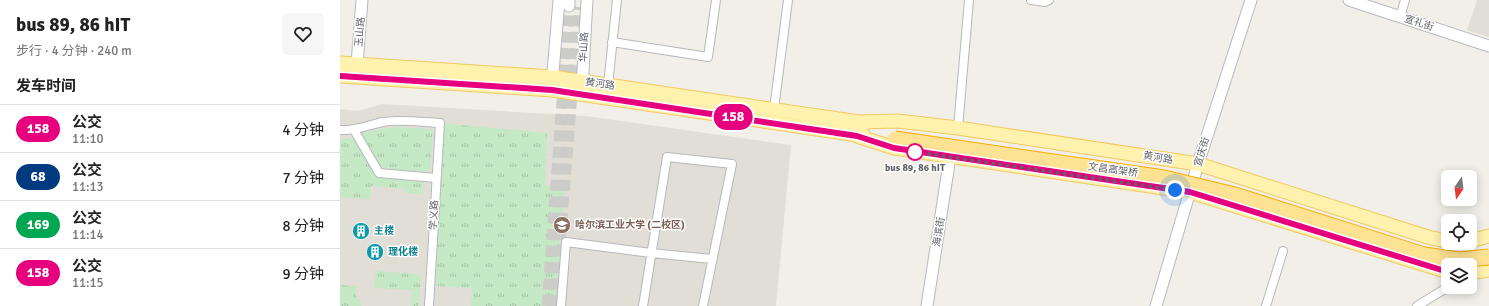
<!DOCTYPE html>
<html lang="zh">
<meta charset="utf-8">
<style>
body{margin:0;font-family:Signika,"Noto Sans SC",sans-serif;background:#f6f6f6;color:#222;height:100vh;display:flex;flex-direction:column;font-size:15px;white-space:nowrap}
*{box-sizing:border-box;margin:0}
p{font-size:13px;color:#767676}
.icon{flex:none;width:22px;height:22px;fill:none;stroke:currentColor;stroke-width:2;stroke-linecap:round;stroke-linejoin:round}
.map{position:relative;flex:1;overflow:hidden}
.sheet{display:flex;flex-direction:column;background:#fff;width:340px}
.sheet>*{flex:none}
.badge{padding:0 8px;border-radius:13px;font-size:14px;line-height:26px}
.needle{width:26px;rotate:194deg}
.fabs{position:absolute;left:1101px;top:170px;display:grid;gap:8px}
.fabs a{display:grid;place-items:center;width:36px;height:36px;border-radius:6px;background:#fff;box-shadow:0 2px 10px #0003;font-size:20px}
.you{position:absolute;width:20px;height:20px;margin:-10px;border:3px solid #fff;border-radius:50%;background:#1a73e8;box-shadow:0 0 0 6px #1a73e833}
.map>.badge{position:absolute;translate:-50% -50%;box-shadow:0 0 0 2px #fff}
h2{padding:0 16px;font-size:15px;line-height:36px}
.round{display:grid;place-items:center;flex:none;width:42px;height:42px;border-radius:6px;background:#f6f6f6}
.headline{display:flex;align-items:center;justify-content:space-between;height:68px;padding:0 16px}
h1{font-size:19px;font-weight:800;line-height:30px}
ul{padding:0;list-style:none}
li{display:flex;align-items:center;gap:12px;height:48px;padding:0 16px;border-top:1px solid #e0e0e0}
li div{flex:1}
li b{display:block;font-size:15px}
li em{font-style:normal}
li .badge{min-width:44px;font-weight:700;text-align:center}
main{display:flex;flex:1;min-height:0}
.map>svg:first-child{display:block}
.education{fill:#e1ded6}
.park{fill:url(#park-tufts)}
.lines{fill:none;stroke-linecap:round;stroke-linejoin:round}
.secondary-tunnel{stroke:#ccccc8;stroke-width:11;stroke-dasharray:11 5.5;stroke-linecap:butt}
.street-casing{stroke:#b5b8bc;stroke-width:10}
.secondary-casing{stroke:#b6babf;stroke-width:13}
.primary-casing{stroke:#f2c960;stroke-width:15}
.street{stroke:#fff;stroke-width:8}
.secondary{stroke:#fff;stroke-width:11}
.primary{stroke:#fff2af;stroke-width:13}
.highway-bridge-casing{stroke:#f9ab00;stroke-width:17;stroke-linecap:butt}
.highway-bridge{stroke:#fde293;stroke-width:15}
.line-casing{stroke:#fff;stroke-width:9}
.line{stroke:#e6007e;stroke-width:6}
.walk{stroke:#5f6368;stroke-width:4;stroke-dasharray:0 7.2}
.stop-dot{fill:#fff;stroke:#e6007e;stroke-width:2}
.labels{text-anchor:middle;dominant-baseline:central;stroke-width:3;stroke-linejoin:round;paint-order:stroke}
.street-label{font-size:10px;fill:#5f6368;stroke:#fff}
.stop-label{font-size:10px;font-weight:bold;fill:#5f6368;stroke:#fff}
.education-label{font-size:10px;font-weight:bold;fill:#785e54;stroke:#fff;text-anchor:start}
.culture-label{font-size:10px;font-weight:bold;fill:#0d838f;stroke:#fff;text-anchor:start}
</style>
<main>
<section class="sheet">
<div class="headline"><div><h1>bus 89, 86 hIT</h1><p>步行 · 4 分钟 · 240 m</p></div><a class="round"><svg class="icon" aria-label="heart" viewBox="0 0 24 24"><path d="M12 20l-8-8c-3-5 5-10 8-4 3-6 11-1 8 4z"/></svg></a></div>
<h2>发车时间</h2>
<ul>
<li><span class="badge" style="background:#e6007e;color:#fff">158</span><div><b>公交</b><p>11:10</p></div><em>4 分钟</em></li>
<li><span class="badge" style="background:#003b80;color:#fff">68</span><div><b>公交</b><p>11:13</p></div><em>7 分钟</em></li>
<li><span class="badge" style="background:#00a651;color:#fff">169</span><div><b>公交</b><p>11:14</p></div><em>8 分钟</em></li>
<li><span class="badge" style="background:#e6007e;color:#fff">158</span><div><b>公交</b><p>11:15</p></div><em>9 分钟</em></li>
</ul>
</section>
<div class="map">
<svg width="1149" height="306" viewBox="0 0 1149 306">
<defs>
<pattern id="park-tufts" width="24" height="20" patternUnits="userSpaceOnUse"><rect width="24" height="20" fill="#c5e8c5"/><path d="M3 7l-1-3M5 7V3M7 7l1-3M15 17l-1-3M17 17v-4M19 17l1-3" fill="none" stroke="#a3c0a4"/></pattern>
</defs>
<rect width="100%" height="100%" fill="#f1efe8"/>
<path class="education" d="M1137,0H1149V37L1127,30Z
M42,104L246,116L451,145L436,306H0V109L18,111Z"/>
<path class="park" d="M100,123L207,133L205,185L224,188L216,306H131L132,288L95,286L103,124Z
M58,127L90,129L93,131L90,172L40,168L22,139L23,133L28,131Z
M12,138L17,141L36,176L84,179L83,194L65,193V189L31,186L30,199L0,197V140Z
M36,271L77,274L81,277L79,306H71L72,290L34,288Z
M0,285L16,286V296L21,303V306H0Z"/>
<g class="lines">
<path class="secondary-tunnel" d="M207,306L229,6
M215,306L239,7"/>
<defs>
<path id="street" d="M691,0L705,2L709,0
M1060,17L1065,0
M272,42L368,57L376,0
M268,85L277,0
M434,109L448,0
M618,128L629,0
M0,130C16,131 28,125 43,122C62,119 81,122 100,123L89,306
M14,130L39,173L96,178
M221,306L226,242L311,253L372,259
M303,306L327,157L392,164L363,306
M926,306L943,251
M1077,306L1108,287"/>
<path id="secondary" d="M1009,0L1149,46
M229,6V0
M17,64L22,0
M212,85L219,0
M242,89L247,0
M587,306L610,157
M816,306L858,164L911,0"/>
<path id="primary" d="M0,63L213,77L526,123
M0,76L212,90L524,136
M519,122L558,121L618,128L858,164L1091,238L1108,241
M517,136L554,148L850,192L1108,272
M1130,241L1149,236
M1130,273L1149,270"/>
</defs>
<use href="#street" class="street-casing"/>
<use href="#secondary" class="secondary-casing"/>
<use href="#primary" class="primary-casing"/>
<use href="#street" class="street"/>
<use href="#secondary" class="secondary"/>
<use href="#primary" class="primary"/>
<defs>
<path id="highway-bridge" d="M555,139L824,178L895,195L1084,255L1119,260L1149,257"/>
</defs>
<use href="#highway-bridge" class="highway-bridge-casing"/>
<use href="#highway-bridge" class="highway-bridge"/>
</g>
<g class="lines">
<defs>
<path id="line" d="M0,76L212,90L517,136L554,148L850,192L1108,272"/>
</defs>
<use href="#line" class="line-casing"/>
<use href="#line" class="line"/>
<path class="walk" d="M575,152L835,190"/>
</g>
<defs>
<symbol id="university-disc" viewBox="-11 -11 22 22"><circle r="9.5" fill="#8d6e63" stroke="#fff"/><path d="M0-5L7-2L0 1L-7-2ZM-4 1L0 2.5L4 1V4Q0 6-4 4Z" fill="#fff"/></symbol>
<symbol id="building-disc" viewBox="-11 -11 22 22"><circle r="9.5" fill="#0f9aa8" stroke="#fff"/><path d="M-4-6H4V6H1V3H-1V6H-4ZM-2.5-4.3h1.7v1.8h-1.7ZM.8-4.3h1.7v1.8H.8ZM-2.5-1h1.7V.8h-1.7ZM.8-1h1.7V.8H.8Z" fill="#fff"/></symbol>
</defs>
<g fill-rule="evenodd">
<use href="#university-disc" x="212" y="215" width="20" height="20"/>
<use href="#building-disc" x="11" y="221" width="20" height="20"/>
<use href="#building-disc" x="25" y="242" width="20" height="20"/>
</g>
<circle class="stop-dot" cx="575" cy="152" r="8"/>
<g class="labels">
<g class="street-label">
<text transform="translate(1079 23) rotate(18)">宣礼街</text>
<text transform="translate(20 32) rotate(-85)">玉山路</text>
<text transform="translate(244 47) rotate(-87)">华山路</text>
<text transform="translate(260 84) rotate(8)">黄河路</text>
<text transform="translate(862 152) rotate(-73)">宣庆街</text>
<text transform="translate(818 158) rotate(9)">黄河路</text>
<text transform="translate(773 170) rotate(8)">文昌高架桥</text>
<text transform="translate(94 215) rotate(-87)">学义路</text>
<text transform="translate(599 232) rotate(-81)">海滨街</text>
</g>
<g class="stop-label">
<text x="575" y="168">bus 89, 86 hIT</text>
</g>
<g class="education-label">
<text x="235" y="225">哈尔滨工业大学 (二校区)</text>
</g>
<g class="culture-label">
<text x="34" y="231">主楼</text>
<text x="48" y="252">理化楼</text>
</g>
</g>
</svg>
<div class="fabs">
<a><svg class="needle" viewBox="-14 -14 28 28"><path d="M0-13l5 13h-10z" fill="#e53935"/><path d="M0 13l5-13h-10z" fill="#767676"/></svg></a>
<a><svg class="icon" aria-label="locate" viewBox="0 0 24 24"><circle cx="12" cy="12" r="6"/><path d="M12 2v4M12 18v4M2 12h4M18 12h4"/></svg></a>
<a><svg class="icon" aria-label="layers" viewBox="0 0 24 24"><path d="M12 4l9 5-9 5-9-5zM3 14l9 5 9-5"/></svg></a>
</div>
<div class="you" style="left:835px;top:190px"></div>
<b class="badge" style="left:393px;top:117px;background:#e6007e;color:#fff">158</b>
</div>
</main>
